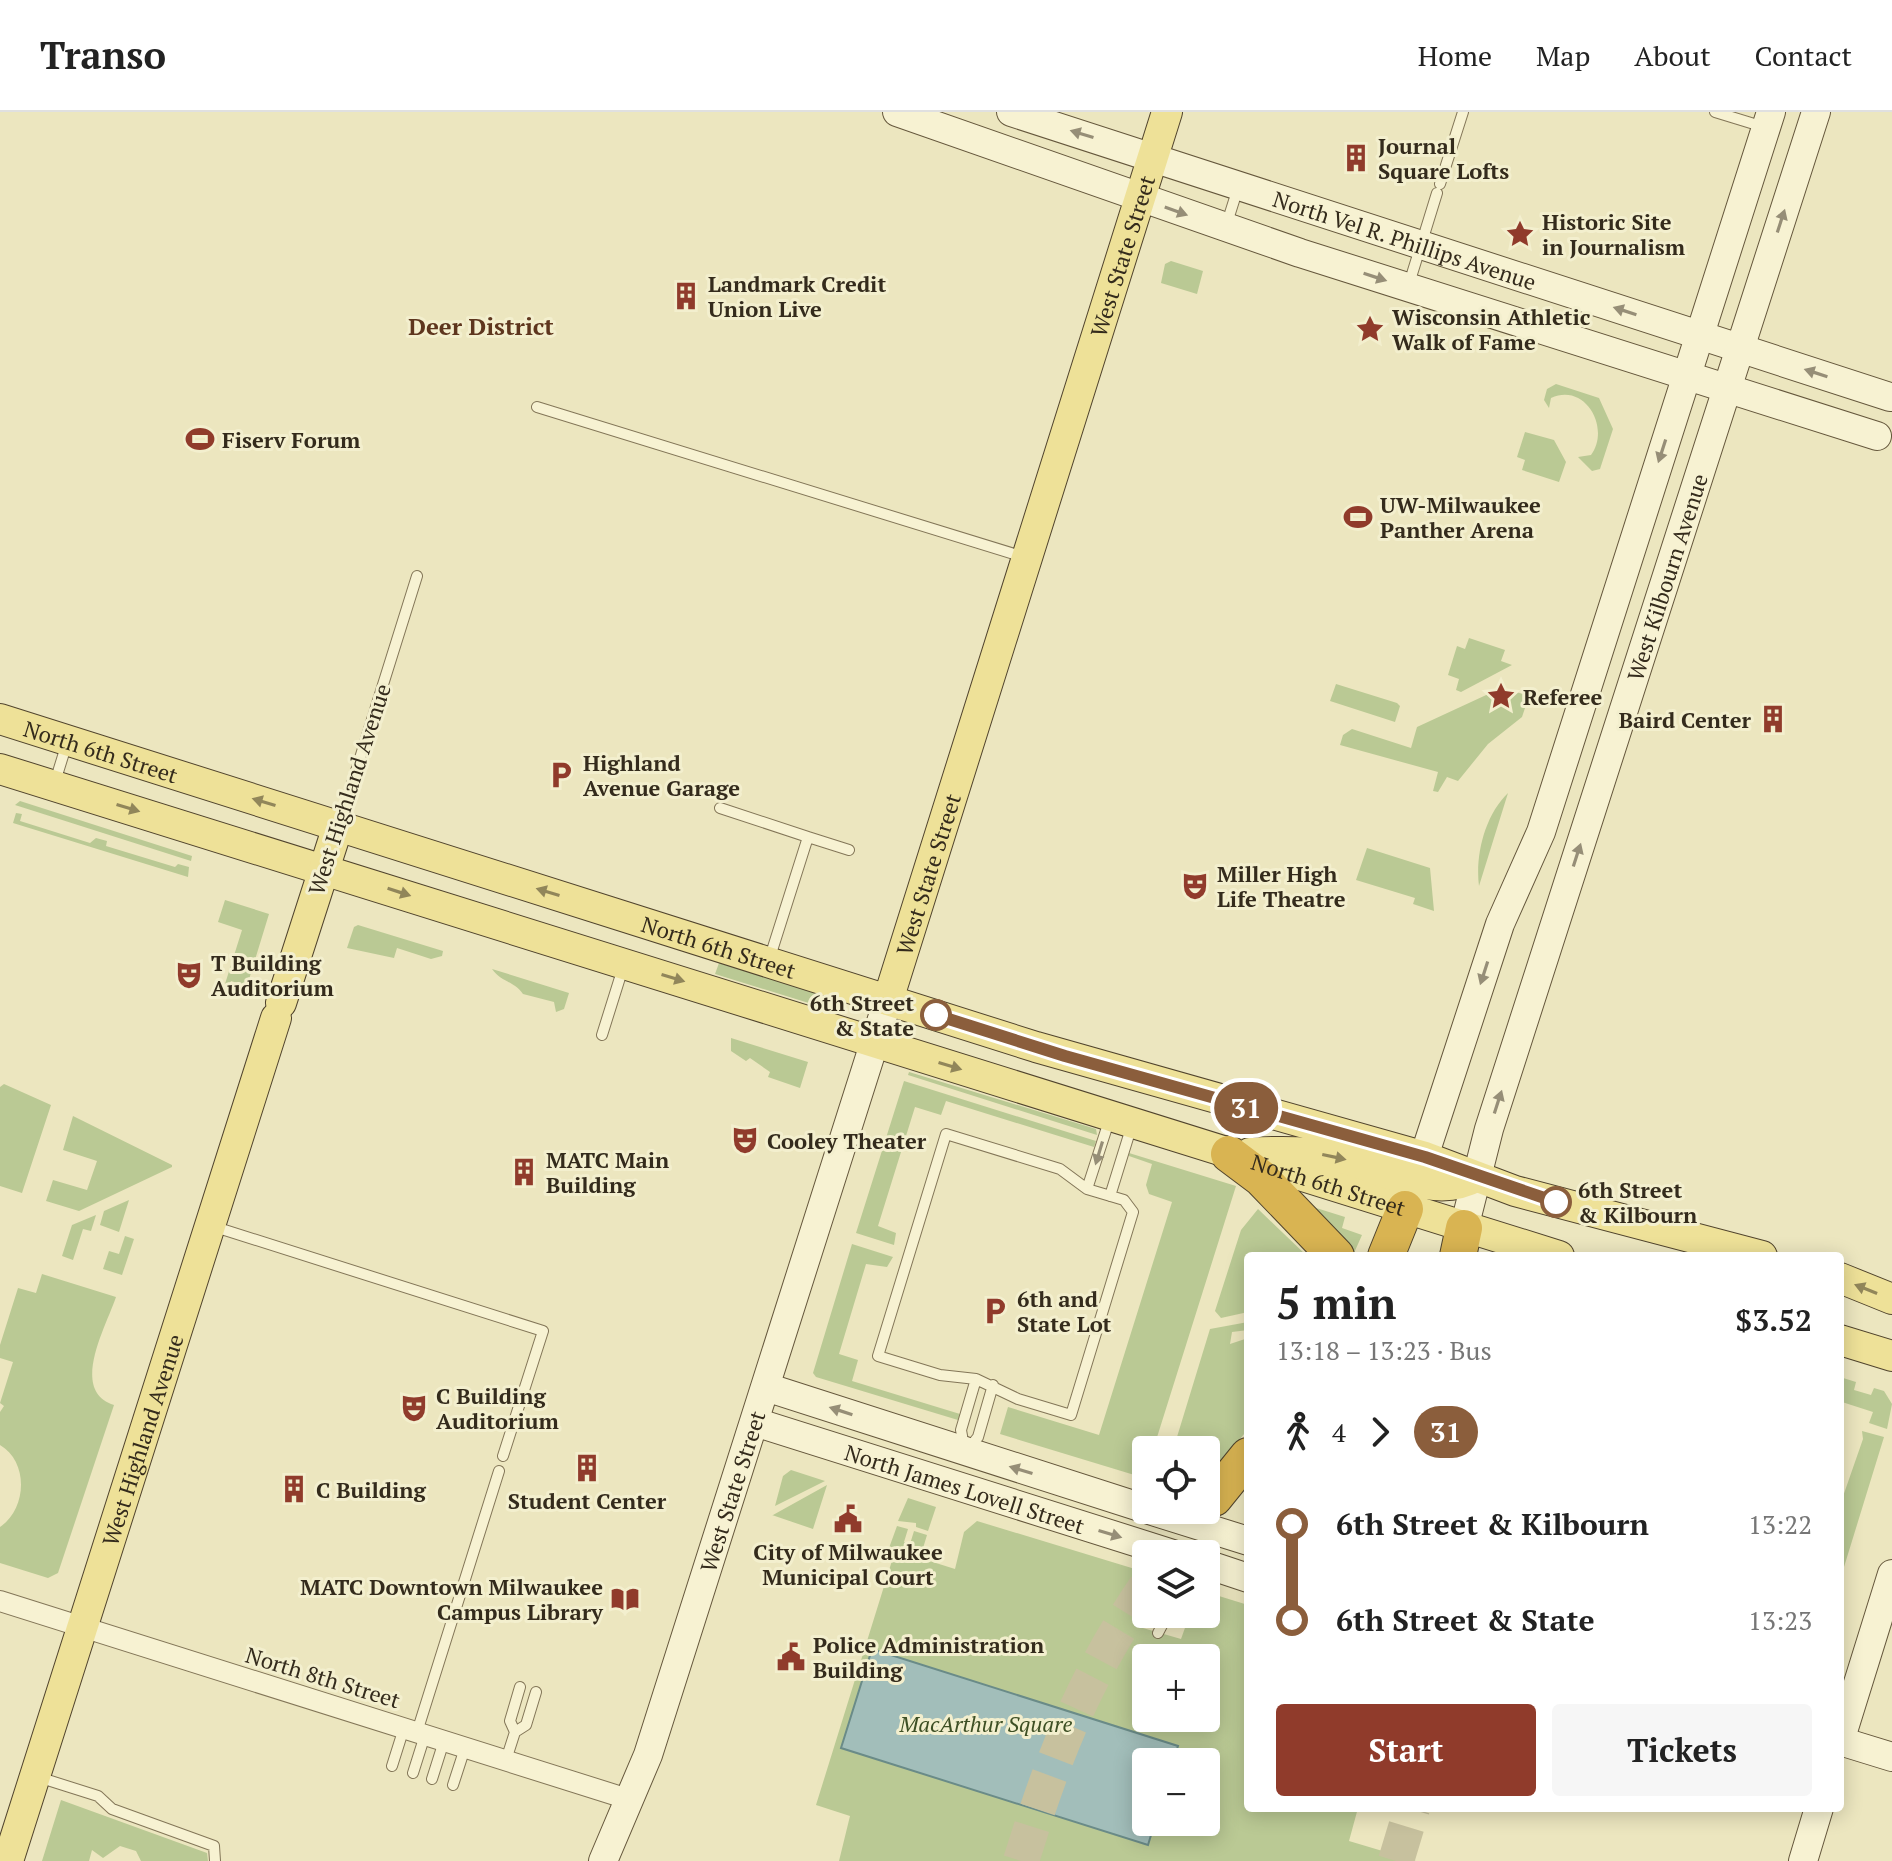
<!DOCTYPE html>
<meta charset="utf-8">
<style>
body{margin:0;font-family:"PT Serif",serif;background:#f6f6f6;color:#222;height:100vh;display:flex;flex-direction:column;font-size:30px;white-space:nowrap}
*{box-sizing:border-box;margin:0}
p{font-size:26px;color:#767676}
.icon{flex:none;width:44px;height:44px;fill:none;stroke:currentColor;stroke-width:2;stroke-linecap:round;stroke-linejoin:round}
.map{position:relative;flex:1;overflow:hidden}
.panel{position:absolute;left:1244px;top:1140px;width:600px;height:560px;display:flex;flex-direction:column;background:#fff;border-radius:8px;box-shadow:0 4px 20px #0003}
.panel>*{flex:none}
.badge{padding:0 16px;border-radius:26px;font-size:28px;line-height:52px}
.controls{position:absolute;left:1132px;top:1324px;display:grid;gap:16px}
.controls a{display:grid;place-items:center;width:88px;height:88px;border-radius:8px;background:#fff;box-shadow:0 4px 20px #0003;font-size:40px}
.map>.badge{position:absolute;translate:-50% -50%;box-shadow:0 0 0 4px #fff}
.legs{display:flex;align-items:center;gap:12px;height:88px;padding:0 32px;font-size:26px}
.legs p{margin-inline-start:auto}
.headline{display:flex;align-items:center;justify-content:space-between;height:136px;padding:0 32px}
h1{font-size:44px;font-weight:700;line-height:60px}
.primary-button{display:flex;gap:16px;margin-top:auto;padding:16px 32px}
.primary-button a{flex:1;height:92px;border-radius:8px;background:#903b2b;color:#fff;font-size:32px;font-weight:700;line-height:92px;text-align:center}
.primary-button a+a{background:#f6f6f6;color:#222}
ul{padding:0 32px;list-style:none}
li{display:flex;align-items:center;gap:28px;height:96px;font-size:30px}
li i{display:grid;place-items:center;width:12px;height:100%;margin:0 10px;background:currentColor}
li i::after{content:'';width:20px;height:20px;margin:-10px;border:6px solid;border-radius:50%;background:#fff}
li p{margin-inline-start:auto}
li:first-child i{background:linear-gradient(#0000 50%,currentColor 0)}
li:last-child i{background:linear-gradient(currentColor 50%,#0000 0)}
header{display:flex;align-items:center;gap:48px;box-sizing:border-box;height:112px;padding:0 40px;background:#fff;border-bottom:2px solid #e0e0e0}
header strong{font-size:38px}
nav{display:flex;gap:44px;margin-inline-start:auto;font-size:28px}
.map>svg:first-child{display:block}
.green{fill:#bac994;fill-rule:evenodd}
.water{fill:#a2beba;stroke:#6a8b88;stroke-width:2}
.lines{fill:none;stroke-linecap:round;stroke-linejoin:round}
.highway-tunnel{stroke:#c7c19e;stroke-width:36;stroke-dasharray:36 18;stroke-linecap:butt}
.lane-casing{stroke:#837658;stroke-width:12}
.street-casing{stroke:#837658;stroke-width:22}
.secondary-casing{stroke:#65573c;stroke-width:30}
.primary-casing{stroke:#51442d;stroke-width:32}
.highway-casing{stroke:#51442d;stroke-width:38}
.lane{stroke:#f7f2d2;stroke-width:10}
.street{stroke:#f7f2d2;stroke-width:20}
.secondary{stroke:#f7f2d2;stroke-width:28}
.primary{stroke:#eee198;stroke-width:30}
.highway{stroke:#d9b452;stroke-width:36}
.oneway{fill:#968e77}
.oneway2{fill:#91865a}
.line-1-casing{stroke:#fff;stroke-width:18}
.line-1{stroke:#8b5e3c;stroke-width:12}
.stop-1-dot{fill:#fff;stroke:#8b5e3c;stroke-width:4}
.labels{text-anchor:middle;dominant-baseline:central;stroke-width:6;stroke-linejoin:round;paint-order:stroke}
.poi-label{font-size:22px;font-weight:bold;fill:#342b1c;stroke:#f3efce;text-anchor:start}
.street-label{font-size:22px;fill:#342b1c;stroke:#f3efce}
.stop-label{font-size:22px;font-weight:bold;fill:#342b1c;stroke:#f3efce;text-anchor:end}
.park-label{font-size:22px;font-style:italic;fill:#3d4f24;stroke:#f3efce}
.neighbourhood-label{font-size:24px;font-weight:bold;fill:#5e361e;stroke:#f3efce}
</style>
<header>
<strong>Transo</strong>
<nav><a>Home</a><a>Map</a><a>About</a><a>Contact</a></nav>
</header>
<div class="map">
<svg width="1892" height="1749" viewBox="0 0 1892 1749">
<rect width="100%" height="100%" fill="#ece6bf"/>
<path class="green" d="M1171,149L1203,159L1197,182L1161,171L1165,152Z
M1556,272L1599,286L1613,317L1600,357L1592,359L1578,345L1591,343C1611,316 1585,270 1551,286L1549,296L1544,288L1547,277Z
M1525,320L1554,328L1566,350L1559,370L1522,358L1525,348L1517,345Z
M1469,526L1505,538L1501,549L1512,553L1461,580L1456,578L1459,567L1448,563L1457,534L1465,537Z
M1336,572L1397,591L1400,594L1395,610L1330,589Z
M1497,578V590L1503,592L1513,579L1529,584L1522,605L1488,632L1458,669L1447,665L1438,680L1433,679L1438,660L1340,633L1343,623L1352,617L1411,636L1417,615Z
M1508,681L1479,774C1475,743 1485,703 1508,681Z
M20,689L192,744L191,749L15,693Z
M16,701L22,702L20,709L90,731L96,726L107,729L106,734L175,755L178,752L189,755L188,765L13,711Z
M1367,736L1430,756L1434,799L1413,792L1415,786L1356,768Z
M225,788L269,802L247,874L231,869L229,873L225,872L242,818L218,810Z
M358,813L443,839L442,844L431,847L397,836L394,846L347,836L354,815Z
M719,851L831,885L828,897L715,862Z
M492,857L569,881L564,897L556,900L554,890L523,882C514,869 501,870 492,857Z
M731,926L808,950L800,976L768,965L770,960L750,946L746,949L731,939Z
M909,960L1096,1017L1097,1023L908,963Z
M904,969L1096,1029L1094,1035L946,989L941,1003L915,995L878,1114L896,1121L894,1133L856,1121Z
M4,972L51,993L22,1081L0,1074V975Z
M73,1004L172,1053V1055L79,1099L46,1089L53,1068L87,1078L97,1049L63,1038Z
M1129,1041L1236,1074L1153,1338H1146V1360L1141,1365L1000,1322L1008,1295L1099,1323L1172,1090L1149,1082L1146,1073L1152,1052L1129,1044Z
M129,1088L119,1120L100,1113L104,1099Z
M1313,1095L1345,1105L1342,1116L1362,1123L1354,1141L1312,1100Z
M1258,1097L1307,1144H1248V1200L1221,1206L1215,1199L1241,1118Z
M96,1103L91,1119L83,1117L73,1148L62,1144L72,1113Z
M125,1124L134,1127L122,1163L103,1157L109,1139L119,1142Z
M852,1132L893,1145L887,1155L866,1152L839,1242L858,1248L852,1269L960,1302L958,1308L816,1265L813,1261Z
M42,1162L116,1185C106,1215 69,1279 114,1293L58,1461L48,1466L0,1451V1415C27,1397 29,1350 0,1333V1300L4,1294L0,1291L13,1250L0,1246V1233L18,1176L36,1181Z
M1248,1210V1218L1232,1220L1230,1232L1248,1226V1317L1206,1370V1338H1173L1210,1217Z
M1840,1265L1856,1270L1854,1278L1871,1283L1874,1276L1884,1279L1892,1292L1887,1317L1869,1311L1873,1300L1842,1290Z
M1862,1319L1884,1325L1840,1468V1393L1863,1327Z
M791,1358L825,1369L775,1394L783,1364Z
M827,1373L813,1417L772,1403H773Z
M908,1386L936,1395L928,1419L916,1415V1411L898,1409Z
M977,1409L1135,1457L1138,1514L1143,1516L1181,1527L1190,1502H1206V1480L1248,1493V1696H1358L1349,1729L1416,1749H839L850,1704L816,1693L895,1439L889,1436L897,1414L908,1417L904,1430L910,1432L914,1419L927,1423L920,1446L955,1457L964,1420ZM1146,1546H1206V1606H1146ZM1146,1650H1206V1710H1146Z
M61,1688L207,1741L208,1749H141L136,1739L120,1734L103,1746L92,1738L89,1749H42Z"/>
<path class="water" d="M872,1537L1178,1634L1173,1650H1146V1710H1155L1148,1733L841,1636Z"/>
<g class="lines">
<path class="highway-tunnel" d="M1021,1749C1053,1645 1084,1566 1146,1475
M1396,1749L1412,1696"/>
<defs>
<path id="lane" d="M1715,0L1764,15
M1440,72L1463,0
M1226,114L1238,76
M1408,175L1437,81
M537,295L1024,445
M54,673L67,631
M720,696L808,725L769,848
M340,710L417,464
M808,725L849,738
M602,923L623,856
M946,1022L1060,1057L1087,1077L1124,1088L1133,1100L1071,1303L1018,1287L976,1267L940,1263L878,1244Z
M1087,1077L1110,1006
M1110,1084L1132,1013
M212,1114L543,1219L503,1344
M964,1335L961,1318L976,1267
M969,1336L978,1325L993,1273
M1158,1521L1168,1502
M417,1620L499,1359
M515,1620L526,1613L536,1580
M506,1648L515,1620L510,1609L520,1575
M392,1654L404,1616
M413,1661L425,1623
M38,1665L98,1684L112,1697L214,1734L215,1749
M432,1667L444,1629
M453,1673L465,1636"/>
<path id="street" d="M0,1489L631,1688"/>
<g id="secondary">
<path d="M897,0L1300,141L1877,324"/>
<path id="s1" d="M1011,0L1890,285"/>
<path d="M1417,1066L1500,812L1541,720L1771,0"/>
<path id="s2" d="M1464,1116L1489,1017L1816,0"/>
<path d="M766,1275L1146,1397"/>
<path id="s3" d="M755,1310L1173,1442"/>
<path d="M1149,1398L1248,1429"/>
<path d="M1206,1452L1248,1466"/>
<path d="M1840,1629L1892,1462"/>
<path d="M1840,1629L1892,1645"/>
<path id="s4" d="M603,1749L648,1643L888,888"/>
<path d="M1803,1749L1819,1696"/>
</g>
<g id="primary">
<path id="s5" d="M0,607L1036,935L1425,1045L1515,1079L1762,1144"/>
<path id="s6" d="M0,657L1559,1144"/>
<path id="s7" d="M888,888L1167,0"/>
<path d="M281,891L338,714"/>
<path d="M1250,1041C1280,1039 1309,1039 1338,1045C1381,1055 1433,1089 1476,1065"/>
<path d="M1840,1166L1892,1187"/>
<path d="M1840,1228L1892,1244"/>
<path id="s8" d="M8,1749L276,906"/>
</g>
<path id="highway" d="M1229,1042L1261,1066L1336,1144
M1386,1144L1405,1097
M1458,1144L1464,1116
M1214,1386L1248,1344"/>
</defs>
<use href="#lane" class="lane-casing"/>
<use href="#street" class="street-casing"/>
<use href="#secondary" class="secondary-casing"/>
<use href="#primary" class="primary-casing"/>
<use href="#highway" class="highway-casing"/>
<use href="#lane" class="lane"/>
<use href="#street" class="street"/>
<use href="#secondary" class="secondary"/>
<use href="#primary" class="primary"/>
<use href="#highway" class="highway"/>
</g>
<defs><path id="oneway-solid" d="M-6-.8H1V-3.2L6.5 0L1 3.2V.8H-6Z" transform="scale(2)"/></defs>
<g class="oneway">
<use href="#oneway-solid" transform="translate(1082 22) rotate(-163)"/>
<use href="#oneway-solid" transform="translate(1176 99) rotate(20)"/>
<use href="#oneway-solid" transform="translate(1781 109) rotate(-72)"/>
<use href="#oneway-solid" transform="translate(1375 165) rotate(18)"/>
<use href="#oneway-solid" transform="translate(1625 199) rotate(-162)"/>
<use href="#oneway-solid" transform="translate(1816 261) rotate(-162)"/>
<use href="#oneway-solid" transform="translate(1662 339) rotate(108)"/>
<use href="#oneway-solid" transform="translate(1577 743) rotate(-72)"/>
<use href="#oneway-solid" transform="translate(1484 861) rotate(108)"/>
<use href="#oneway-solid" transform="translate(1498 990) rotate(-72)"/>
<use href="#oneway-solid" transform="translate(1099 1041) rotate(107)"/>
<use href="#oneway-solid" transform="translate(841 1299) rotate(-162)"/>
<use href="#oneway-solid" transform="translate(1021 1358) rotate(-163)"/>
<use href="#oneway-solid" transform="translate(1110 1422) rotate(17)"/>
</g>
<g class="oneway2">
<use href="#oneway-solid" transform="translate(264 690) rotate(-163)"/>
<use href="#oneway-solid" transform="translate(128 696) rotate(17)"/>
<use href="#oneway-solid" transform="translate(399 780) rotate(18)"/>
<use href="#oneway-solid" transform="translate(548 780) rotate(-163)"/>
<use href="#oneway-solid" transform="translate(673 866) rotate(17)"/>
<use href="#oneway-solid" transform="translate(950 954) rotate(17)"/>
<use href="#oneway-solid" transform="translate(1334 1045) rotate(12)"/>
<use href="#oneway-solid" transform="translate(1866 1177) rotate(-158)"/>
</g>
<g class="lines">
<defs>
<path id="line-1" d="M936,903L1065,944L1425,1045L1556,1090"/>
</defs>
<use href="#line-1" class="line-1-casing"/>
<use href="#line-1" class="line-1"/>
</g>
<defs>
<symbol id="building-bare" viewBox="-9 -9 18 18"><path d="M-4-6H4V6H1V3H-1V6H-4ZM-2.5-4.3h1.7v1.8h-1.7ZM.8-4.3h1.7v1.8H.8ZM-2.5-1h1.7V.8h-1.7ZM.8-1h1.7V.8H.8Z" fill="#903b2b" stroke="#f3efce" stroke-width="2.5" paint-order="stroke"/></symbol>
<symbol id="sight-bare" viewBox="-9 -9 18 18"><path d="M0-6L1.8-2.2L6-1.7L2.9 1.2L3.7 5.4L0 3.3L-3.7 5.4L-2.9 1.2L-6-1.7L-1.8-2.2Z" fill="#903b2b" stroke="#f3efce" stroke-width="2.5" paint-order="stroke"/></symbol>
<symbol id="stadium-bare" viewBox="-9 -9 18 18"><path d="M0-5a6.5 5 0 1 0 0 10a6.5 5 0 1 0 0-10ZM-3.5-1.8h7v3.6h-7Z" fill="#903b2b" stroke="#f3efce" stroke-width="2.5" paint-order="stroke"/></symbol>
<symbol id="parking-bare" viewBox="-9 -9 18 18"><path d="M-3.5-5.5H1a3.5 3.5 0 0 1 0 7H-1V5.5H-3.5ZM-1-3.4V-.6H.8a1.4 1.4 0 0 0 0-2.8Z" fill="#903b2b" stroke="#f3efce" stroke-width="2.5" paint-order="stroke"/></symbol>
<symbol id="theatre-bare" viewBox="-9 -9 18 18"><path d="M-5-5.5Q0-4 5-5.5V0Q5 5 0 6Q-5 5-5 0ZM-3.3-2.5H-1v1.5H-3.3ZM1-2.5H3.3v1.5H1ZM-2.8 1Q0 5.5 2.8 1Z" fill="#903b2b" stroke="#f3efce" stroke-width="2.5" paint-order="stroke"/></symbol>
<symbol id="civic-bare" viewBox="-9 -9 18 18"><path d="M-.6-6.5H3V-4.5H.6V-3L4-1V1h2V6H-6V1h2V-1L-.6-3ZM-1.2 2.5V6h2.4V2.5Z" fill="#903b2b" stroke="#f3efce" stroke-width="2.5" paint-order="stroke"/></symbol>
<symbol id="library-bare" viewBox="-9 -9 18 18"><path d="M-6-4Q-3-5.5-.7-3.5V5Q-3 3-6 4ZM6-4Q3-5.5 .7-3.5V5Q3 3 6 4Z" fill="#903b2b" stroke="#f3efce" stroke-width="2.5" paint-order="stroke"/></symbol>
</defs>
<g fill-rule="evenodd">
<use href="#building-bare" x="1336" y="26" width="40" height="40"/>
<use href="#sight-bare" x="1500" y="102" width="40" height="40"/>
<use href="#building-bare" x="666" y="164" width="40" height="40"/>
<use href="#sight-bare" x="1350" y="197" width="40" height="40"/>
<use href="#stadium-bare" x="180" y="307" width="40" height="40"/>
<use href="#stadium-bare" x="1338" y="385" width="40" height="40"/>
<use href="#sight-bare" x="1481" y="564" width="40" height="40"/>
<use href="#building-bare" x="1753" y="587" width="40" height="40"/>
<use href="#parking-bare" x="541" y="643" width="40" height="40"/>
<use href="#theatre-bare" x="1175" y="754" width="40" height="40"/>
<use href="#theatre-bare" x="169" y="843" width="40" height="40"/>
<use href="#theatre-bare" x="725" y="1008" width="40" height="40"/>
<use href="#building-bare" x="504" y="1040" width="40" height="40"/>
<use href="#parking-bare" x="975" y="1179" width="40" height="40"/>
<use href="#theatre-bare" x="394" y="1276" width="40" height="40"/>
<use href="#building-bare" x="567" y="1336" width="40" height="40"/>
<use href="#building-bare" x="274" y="1357" width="40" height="40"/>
<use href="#civic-bare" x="828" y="1387" width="40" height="40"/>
<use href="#library-bare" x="605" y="1467" width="40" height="40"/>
<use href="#civic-bare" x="771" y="1525" width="40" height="40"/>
</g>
<g class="stop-1-dot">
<circle cx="936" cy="903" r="14"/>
<circle cx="1556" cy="1090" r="14"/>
</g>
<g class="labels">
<g class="poi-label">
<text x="1378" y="33">Journal<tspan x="1378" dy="25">Square Lofts</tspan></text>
<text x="1542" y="109">Historic Site<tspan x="1542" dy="25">in Journalism</tspan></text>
<text x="708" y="171">Landmark Credit<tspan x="708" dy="25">Union Live</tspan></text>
<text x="1392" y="204">Wisconsin Athletic<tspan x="1392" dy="25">Walk of Fame</tspan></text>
<text x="222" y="327">Fiserv Forum</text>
<text x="1380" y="392">UW-Milwaukee<tspan x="1380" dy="25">Panther Arena</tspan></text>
<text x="1523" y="584">Referee</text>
<text x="1751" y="607" text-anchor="end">Baird Center</text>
<text x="583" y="650">Highland<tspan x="583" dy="25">Avenue Garage</tspan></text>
<text x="1217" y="761">Miller High<tspan x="1217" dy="25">Life Theatre</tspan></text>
<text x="211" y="850">T Building<tspan x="211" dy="25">Auditorium</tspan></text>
<text x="767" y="1028">Cooley Theater</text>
<text x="546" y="1047">MATC Main<tspan x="546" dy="25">Building</tspan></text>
<text x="1017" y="1186">6th and<tspan x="1017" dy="25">State Lot</tspan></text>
<text x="436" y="1283">C Building<tspan x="436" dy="25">Auditorium</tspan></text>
<text x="316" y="1377">C Building</text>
<text x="587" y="1388" text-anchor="middle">Student Center</text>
<text x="848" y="1439" text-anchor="middle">City of Milwaukee<tspan x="848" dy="25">Municipal Court</tspan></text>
<text x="603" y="1474" text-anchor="end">MATC Downtown Milwaukee<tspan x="603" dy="25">Campus Library</tspan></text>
<text x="813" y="1532">Police Administration<tspan x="813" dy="25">Building</tspan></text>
</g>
<g class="street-label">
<text stroke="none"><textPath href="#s1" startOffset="414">North Vel R. Phillips Avenue</textPath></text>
<text stroke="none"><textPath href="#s7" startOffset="780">West State Street</textPath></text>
<text stroke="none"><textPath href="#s2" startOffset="682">West Kilbourn Avenue</textPath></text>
<text stroke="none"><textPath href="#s5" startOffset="106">North 6th Street</textPath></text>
<text transform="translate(349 677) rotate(-72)">West Highland Avenue</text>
<text stroke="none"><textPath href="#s7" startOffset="132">West State Street</textPath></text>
<text stroke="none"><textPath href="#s5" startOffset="754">North 6th Street</textPath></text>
<text stroke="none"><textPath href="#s6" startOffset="1392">North 6th Street</textPath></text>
<text stroke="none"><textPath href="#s8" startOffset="442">West Highland Avenue</textPath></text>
<text stroke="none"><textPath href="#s3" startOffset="220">North James Lovell Street</textPath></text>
<text stroke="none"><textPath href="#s4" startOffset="392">West State Street</textPath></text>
<text transform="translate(323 1565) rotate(17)">North 8th Street</text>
</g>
<g class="stop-label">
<text x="914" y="890">6th Street<tspan x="914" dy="25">&amp; State</tspan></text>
<text x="1578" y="1077" text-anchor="start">6th Street<tspan x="1578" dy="25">&amp; Kilbourn</tspan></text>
</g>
<g class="park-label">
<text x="986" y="1611">MacArthur Square</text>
</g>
<g class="neighbourhood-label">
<text x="481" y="214">Deer District</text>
</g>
</g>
</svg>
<div class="controls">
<a><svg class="icon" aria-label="locate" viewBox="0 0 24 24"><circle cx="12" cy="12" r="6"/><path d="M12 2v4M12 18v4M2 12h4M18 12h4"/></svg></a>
<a><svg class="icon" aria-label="layers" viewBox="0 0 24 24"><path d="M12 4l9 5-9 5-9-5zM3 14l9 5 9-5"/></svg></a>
<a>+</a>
<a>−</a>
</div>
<b class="badge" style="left:1246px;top:996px;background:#8b5e3c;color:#fff">31</b>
<section class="panel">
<div class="headline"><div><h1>5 min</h1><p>13:18 – 13:23 · Bus</p></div><b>$3.52</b></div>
<div class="legs"><svg class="icon" aria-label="walk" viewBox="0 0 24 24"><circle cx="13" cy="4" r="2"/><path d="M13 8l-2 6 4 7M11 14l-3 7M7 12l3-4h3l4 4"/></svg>4<svg class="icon" aria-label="forward" viewBox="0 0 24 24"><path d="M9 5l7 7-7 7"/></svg><b class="badge" style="background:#8b5e3c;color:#fff">31</b></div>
<ul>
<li><i style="color:#8b5e3c"></i><b>6th Street &amp; Kilbourn</b><p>13:22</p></li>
<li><i style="color:#8b5e3c"></i><b>6th Street &amp; State</b><p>13:23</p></li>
</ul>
<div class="primary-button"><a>Start</a><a>Tickets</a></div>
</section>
</div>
